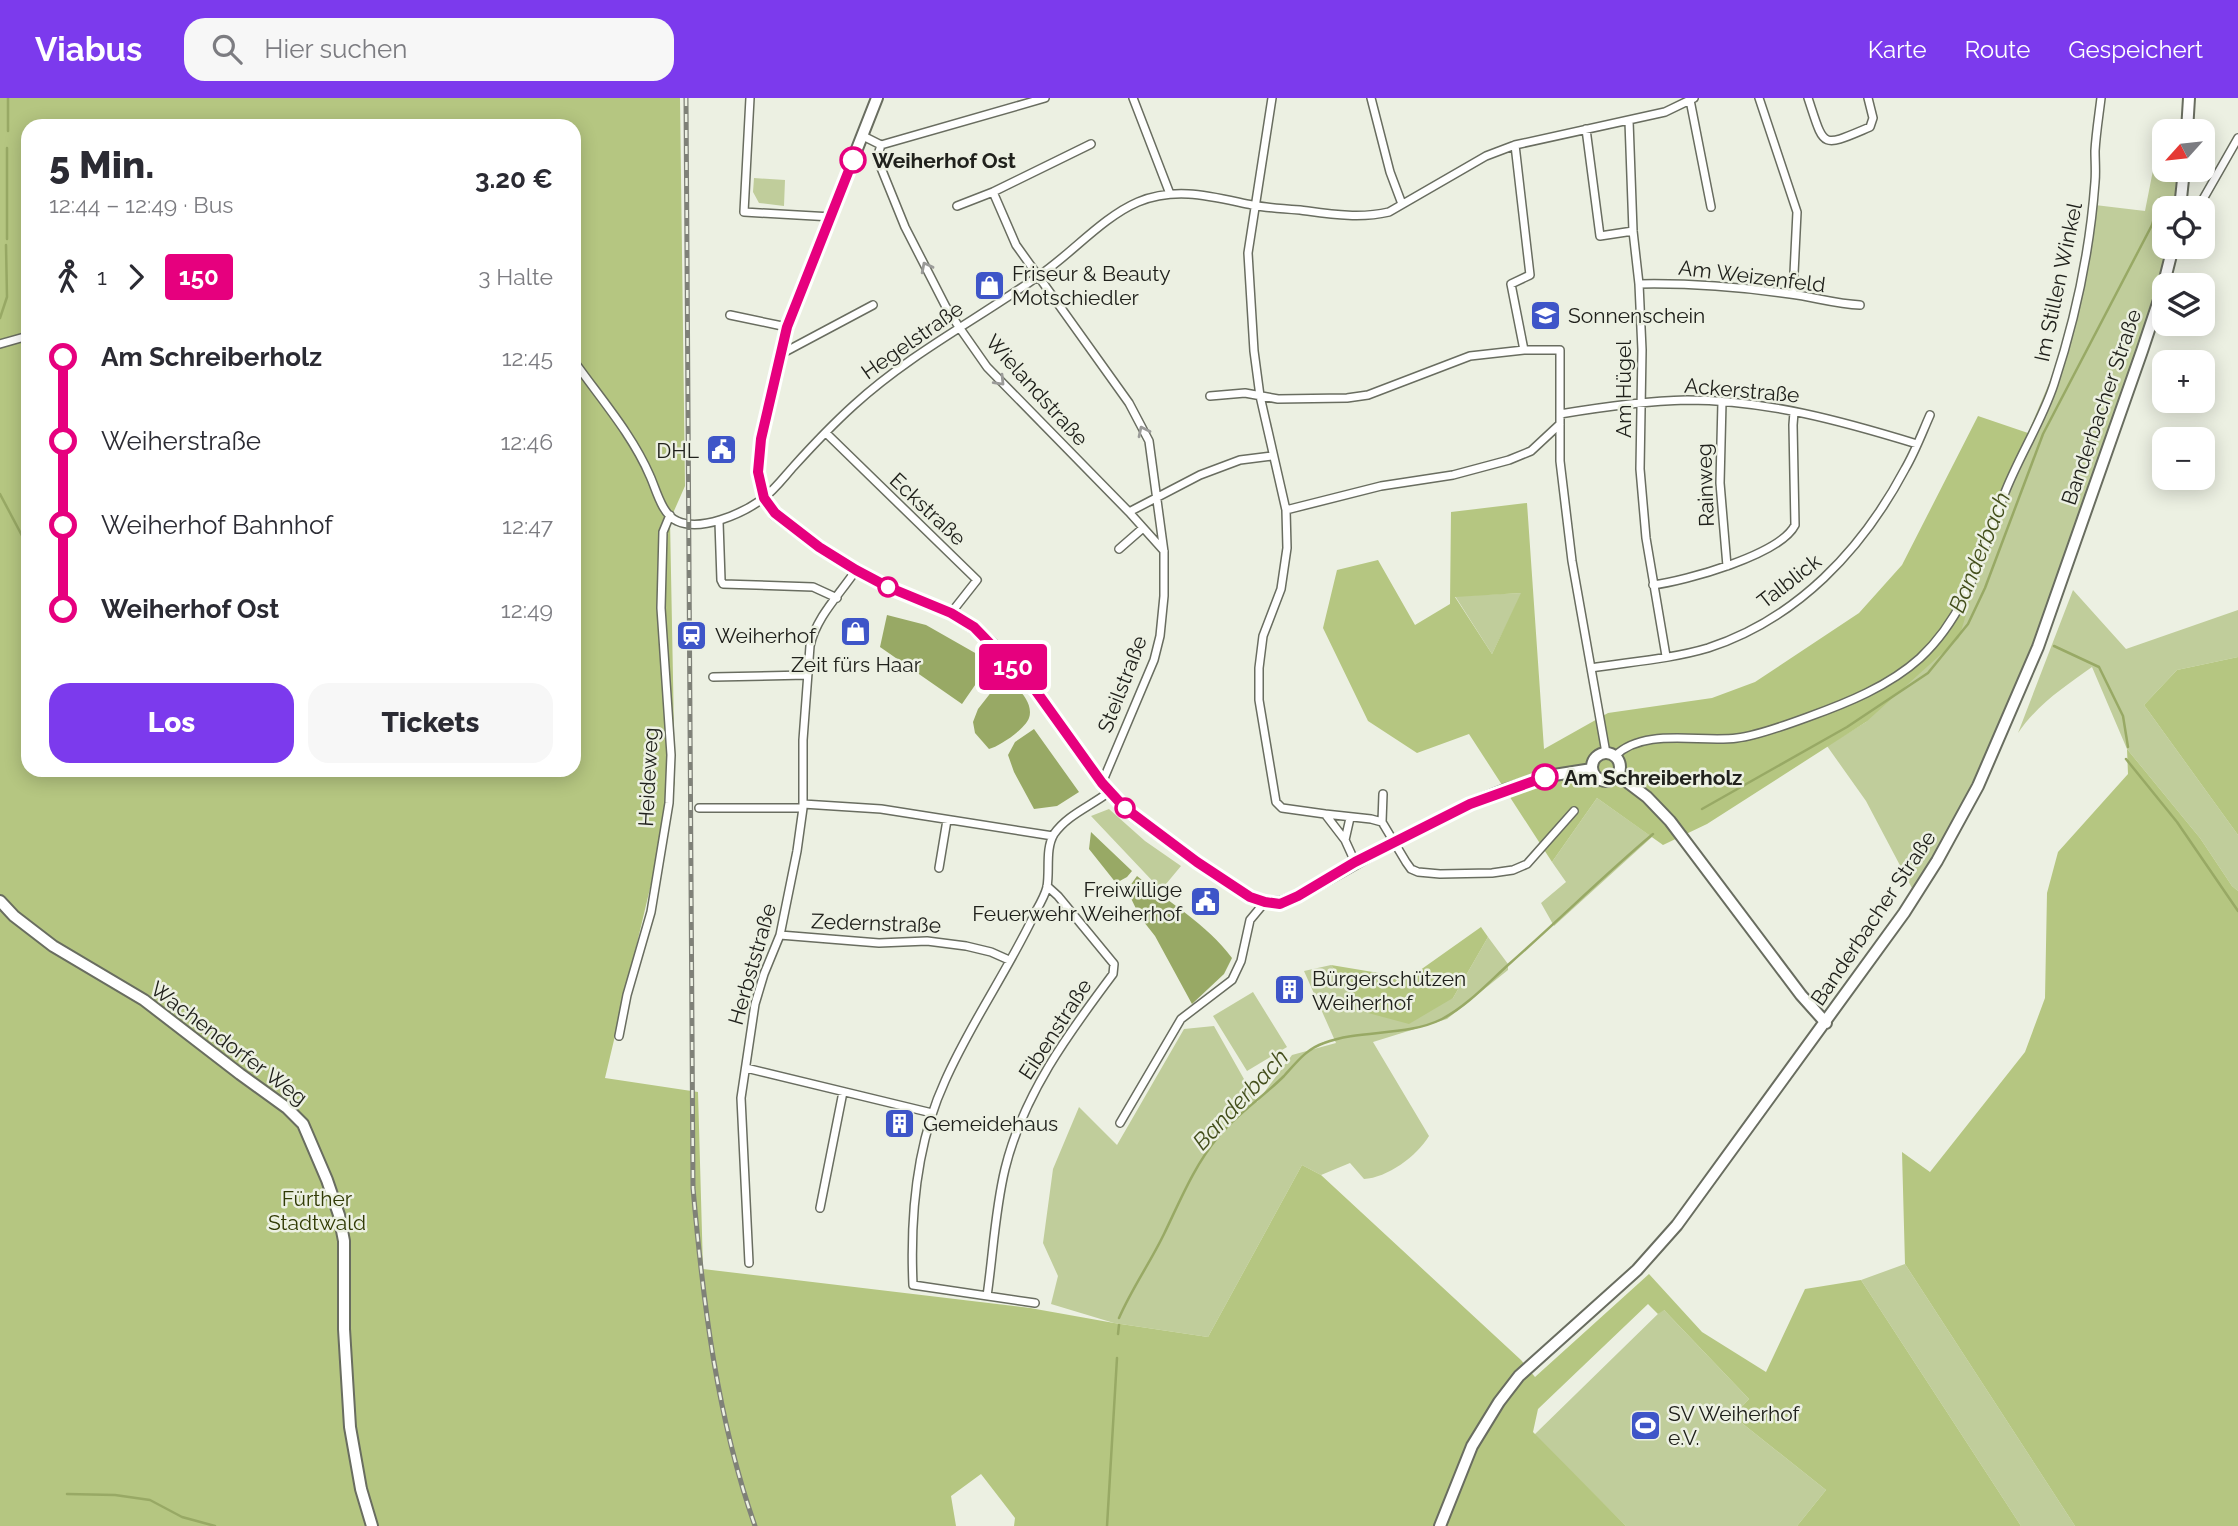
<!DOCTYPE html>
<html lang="de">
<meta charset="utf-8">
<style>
body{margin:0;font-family:Raleway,sans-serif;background:#f7f7f7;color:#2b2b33;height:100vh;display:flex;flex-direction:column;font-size:26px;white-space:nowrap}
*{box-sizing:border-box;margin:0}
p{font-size:23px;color:#7c7c81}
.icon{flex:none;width:38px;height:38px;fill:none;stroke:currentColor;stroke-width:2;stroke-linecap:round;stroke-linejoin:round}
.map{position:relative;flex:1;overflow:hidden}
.side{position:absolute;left:21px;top:21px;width:560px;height:658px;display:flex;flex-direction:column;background:#fff;border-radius:21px;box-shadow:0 4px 18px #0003}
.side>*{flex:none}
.badge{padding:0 14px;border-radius:5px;font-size:24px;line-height:46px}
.needle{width:46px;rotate:243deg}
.controls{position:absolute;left:2152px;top:21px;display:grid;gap:14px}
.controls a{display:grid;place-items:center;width:63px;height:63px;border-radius:14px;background:#fff;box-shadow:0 4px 18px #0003;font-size:35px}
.map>.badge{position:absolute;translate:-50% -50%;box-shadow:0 0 0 4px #fff}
.legs{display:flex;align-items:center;gap:10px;height:77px;padding:0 28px;font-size:23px}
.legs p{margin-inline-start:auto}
.head{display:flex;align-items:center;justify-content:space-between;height:119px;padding:0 28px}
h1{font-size:38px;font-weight:800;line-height:52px}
.primary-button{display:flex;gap:14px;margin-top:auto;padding:14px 28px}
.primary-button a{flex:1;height:80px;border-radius:21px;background:#7c3aed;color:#fff;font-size:28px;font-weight:800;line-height:80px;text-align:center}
.primary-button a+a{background:#f7f7f7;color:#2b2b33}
ul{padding:0 28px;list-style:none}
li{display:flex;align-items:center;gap:24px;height:84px;font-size:26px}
li i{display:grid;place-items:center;width:10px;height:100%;margin:0 9px;background:currentColor}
li i::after{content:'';width:18px;height:18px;margin:-9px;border:5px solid;border-radius:50%;background:#fff}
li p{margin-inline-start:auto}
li:first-child i{background:linear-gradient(#0000 50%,currentColor 0)}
li:last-child i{background:linear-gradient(currentColor 50%,#0000 0)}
header{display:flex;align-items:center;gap:42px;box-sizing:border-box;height:98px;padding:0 35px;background:#7c3aed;color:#fff}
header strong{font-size:33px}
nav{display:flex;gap:38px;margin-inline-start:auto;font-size:24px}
.search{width:490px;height:63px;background:#f7f7f7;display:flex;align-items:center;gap:18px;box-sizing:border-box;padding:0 24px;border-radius:21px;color:#7c7c81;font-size:26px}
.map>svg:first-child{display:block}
.green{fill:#c0cd9b}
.forest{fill:#b5c681;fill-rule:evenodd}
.water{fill:#98a965}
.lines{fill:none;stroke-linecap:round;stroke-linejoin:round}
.stream{stroke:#98a965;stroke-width:2.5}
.street-casing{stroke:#696d60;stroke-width:10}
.secondary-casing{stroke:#696d60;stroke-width:14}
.street{stroke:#fff;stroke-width:7}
.secondary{stroke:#fff;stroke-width:10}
.rail-casing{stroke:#7f8178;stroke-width:5}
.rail{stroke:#ecf0e2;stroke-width:2.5;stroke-dasharray:8;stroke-linecap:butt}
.oneway{stroke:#9b9b99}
.line-1-casing{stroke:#fff;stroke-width:16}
.line-1{stroke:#e6007e;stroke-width:10}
.stop-1-dot{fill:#fff;stroke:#e6007e;stroke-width:3.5}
.labels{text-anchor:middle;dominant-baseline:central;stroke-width:5;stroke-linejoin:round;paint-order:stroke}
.stop-label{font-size:21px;font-weight:bold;fill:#20211c;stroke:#ecf0e2;text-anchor:start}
.poi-label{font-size:21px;fill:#20211c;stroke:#ecf0e2;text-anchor:start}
.street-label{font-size:21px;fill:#20211c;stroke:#ecf0e2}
.park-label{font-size:21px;fill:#313b05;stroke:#ecf0e2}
.water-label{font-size:23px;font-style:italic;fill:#434e1b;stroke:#ecf0e2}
</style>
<header>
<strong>Viabus</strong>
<div class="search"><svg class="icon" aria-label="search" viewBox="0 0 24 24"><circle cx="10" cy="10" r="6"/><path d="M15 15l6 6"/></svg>Hier suchen</div>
<nav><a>Karte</a><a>Route</a><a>Gespeichert</a></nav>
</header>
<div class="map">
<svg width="2238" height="1428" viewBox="0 0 2238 1428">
<rect width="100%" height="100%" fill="#ecf0e2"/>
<path class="green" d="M2155,62L2165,64V72H2177L2174,110H2165V149H2168C2157,223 2122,294 2097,365C2056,480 2019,600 1962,710C1947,738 1929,764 1913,792L1866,703L1827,648L1866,624L2006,384L2028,335L2060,259L2095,107L2145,113Z
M754,80L785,82L784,108L759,105L753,94Z
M2073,492L2126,551L2238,512V559L2177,572L2144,607L2238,737V793L2232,788L2200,740L2127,651L2092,569C2064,589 2038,606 2018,635Z
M1522,495L1492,556L1455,498Z
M1597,700L1652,739L1554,828L1541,805L1566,784L1552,764Z
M1109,711L1145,743L1181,768L1161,792L1091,718Z
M1488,839L1508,866V872L1447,921L1373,944L1429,1038C1417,1058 1387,1080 1364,1081L1350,1065L1321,1077L1302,1067L1208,1239L1114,1225L1051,1206L1058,1178L1043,1145L1053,1071L1079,1009L1117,1047L1184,931L1214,928L1257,1004L1292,957L1336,945L1304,873L1331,867L1368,915L1453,900Z
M1253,894L1287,949L1247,973L1213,918Z
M1905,1166L2075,1428H2021L1861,1182Z
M1663,1211L1749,1301L1733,1318L1826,1392L1797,1428H1626L1534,1337Z"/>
<path class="forest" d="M0,0H680L685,388L670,422L675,685L605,980L698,994L703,1171L1030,1210L1114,1225L1208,1239L1302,1067L1321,1077L1521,1262L1535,1279L1649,1176L1702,1234L1766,1274L1805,1191L1861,1182L2021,1428H1797L1826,1392L1733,1318L1749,1301L1664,1212L1658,1216L1648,1206L1538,1311L1533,1334L1626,1428H1014L1015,1420L981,1376L951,1398L956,1428H0ZM28,28H574V672H28Z
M1978,318L2028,335L2006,384L1959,540L1866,624L1707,726L1663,747L1597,700L1552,764L1469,636L1417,655L1368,623L1323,530L1337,472L1378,462L1415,527L1450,506L1451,414L1527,405L1544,651L1608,615L1712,600L1755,584L1859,515L1902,467ZM1521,495L1492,556L1455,499Z
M2238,559V737L2144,607L2177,572Z
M2127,651L2200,740L2232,788L2238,793V1428H2075L1905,1166L1902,1054L1930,1074L2025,954L2045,900L2047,795L2058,754L2128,676Z
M1481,829L1488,839L1453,900L1409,926L1368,915L1331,867L1409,880Z"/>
<path class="water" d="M887,517L926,527L991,564L962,606L880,549Z
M1007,584C1019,589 1034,606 1029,620C1025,631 1000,648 989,651L975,635L973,624L978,611L996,588Z
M1034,631L1079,694L1057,708L1034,711L1014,674L1008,657L1015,644Z
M1091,734L1132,773L1127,779L1116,785L1089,751Z
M1137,778C1168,804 1207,826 1232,860L1224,876L1192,906L1155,838L1140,819L1127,792Z"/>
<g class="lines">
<path class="stream" d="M8,33V0
M7,141V50
M0,220L7,199L6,147
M0,396L28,449
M2054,548L2099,569L2123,618L2128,649
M2126,661L2177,724L2238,813
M1702,711L1847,629L1928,575L1968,526L1985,490L2043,336L2152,127L2160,100
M1119,1220C1132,1190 1150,1165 1164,1136C1180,1103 1194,1068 1218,1039C1237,1016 1263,999 1284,978C1296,965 1306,951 1324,945C1361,931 1406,939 1442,921C1467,908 1488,885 1508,867C1557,824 1603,778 1653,736
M1118,1236L1119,1227
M67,1396L115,1397L150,1402L182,1419L215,1428
M1107,1428L1117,1260"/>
<defs>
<path id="street" d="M750,0L744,114L832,119
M1133,0L1170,96
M1272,0L1248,155L1254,253L1260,298L1286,412L1287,450L1281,491L1263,538L1259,570V602L1276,704L1282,710L1325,716
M1371,0L1390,74L1402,106
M1759,0L1797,114L1793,196
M1808,0C1825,51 1820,50 1870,29L1873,20L1868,0
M1690,2L1711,109
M1629,23L1633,133L1639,186L1642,252L1640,371L1646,440L1666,558
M1586,31L1600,138L1633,133
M863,38L881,47
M881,47L877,60L905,129L946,209L959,229L987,269L1129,414L1164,453
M881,47L1045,0
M1515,47L1530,177L1511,186L1524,252
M993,94L1016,147L1129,305L1149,343L1164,454V498L1160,538L1154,562L1102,685
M957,108L993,94L1091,46
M2198,110L2238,40
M1639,186C1690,185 1740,189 1790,196C1814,199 1836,206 1860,207
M730,217L787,229
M0,246L28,238
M781,256L873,207
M574,263C600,300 632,336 650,378C656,391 662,417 677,423C701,434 741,416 761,402C774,393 784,379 794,368C813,347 833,326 854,307C911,255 978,221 1040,177C1072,155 1103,119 1138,104C1177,88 1213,99 1252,107C1268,110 1284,111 1300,112C1330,116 1359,121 1389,114L1486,58L1515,47L1665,14L1694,0
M1210,298L1245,295L1278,301L1347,300L1368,297L1470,258L1524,252H1560V363L1572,463L1606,655
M1722,304L1720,385L1727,468
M1560,316C1602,309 1644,303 1687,302C1766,302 1842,323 1917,346
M826,335L977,482L951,515
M1286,412L1381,388L1453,377L1509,362L1531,353L1560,326
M1129,414L1200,377L1240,362L1272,358
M719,424L721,482L723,486L813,489L837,500
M1119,451L1143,430
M1653,487C1685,483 1780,457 1795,427L1793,327L1794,314
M1591,570C1629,564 1671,561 1708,550C1797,521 1862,452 1905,371C1915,354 1922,335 1930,317
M713,579L807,577
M1615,658C1644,629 1700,645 1737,640C1756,638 1789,626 1808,619C1847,605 1889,588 1920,560C1968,515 1981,457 2004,397C2018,360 2042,323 2054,286C2075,222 2090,152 2095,84C2096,74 2095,63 2095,53C2096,35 2099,17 2101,0
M1383,696L1382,724L1406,764L1411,771L1418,774L1440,776L1492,775L1513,772L1527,766L1574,713
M803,706L881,711L1053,738
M699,710H803
M1350,720L1345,742L1355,764
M1345,742L1325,716L1371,721L1382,724
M939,770L947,722
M780,837L879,845L927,843L966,848L991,854L1009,862
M619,938L627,897L651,814L669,705L671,657L661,510L663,434L670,417
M746,970L932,1015
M1120,1025L1181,921L1232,882L1241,863L1250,822L1265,804
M820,1110L843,994
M749,1165L741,1000L755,906L764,876L780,837L797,753L803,710V642L810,548C816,519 840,496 856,472
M987,1198C993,1157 995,1112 1005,1071C1023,997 1068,936 1113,876L1114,866L1058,798L1047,788
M1035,1205L913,1187C910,1119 916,1046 945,983C971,924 1009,871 1036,813C1040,806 1045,797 1047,789C1050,772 1045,751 1054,736C1067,717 1091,708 1109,694"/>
<path id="secondary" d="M877,0L787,229L761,341L758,374L764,400L775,416L819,449L856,472L888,489L951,515L973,529L996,550L1036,593L1102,685L1125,711L1197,764L1250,799L1265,804L1280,805L1298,798L1393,744L1470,706L1505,692L1554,677L1592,671
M2187,33L2189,0
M2180,110L2184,72
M1592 669a14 14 0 1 1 28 0a14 14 0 1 1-28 0Z
M1618,677L1647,699L1670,723L1801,897L1826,925
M0,803L14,818L53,848L144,902L240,976L287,1010L303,1026L327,1082L339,1117L344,1143V1231L350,1329L361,1391L372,1428
M1440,1428L1472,1348L1499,1304L1519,1278L1637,1172L1677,1127L1904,815L1937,763L1978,688L2038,549L2142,253L2162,193L2173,149"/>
</defs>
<use href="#street" class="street-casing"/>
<use href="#secondary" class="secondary-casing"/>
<use href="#street" class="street"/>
<use href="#secondary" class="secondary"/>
<defs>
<path id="rail" d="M686,0L693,1090C703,1204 717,1320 755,1428"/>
</defs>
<use href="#rail" class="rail-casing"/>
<use href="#rail" class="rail"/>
</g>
<defs><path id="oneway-chevron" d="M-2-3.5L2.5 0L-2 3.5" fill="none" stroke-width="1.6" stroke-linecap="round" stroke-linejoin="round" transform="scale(1.75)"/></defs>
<g class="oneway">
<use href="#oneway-chevron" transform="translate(926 169) rotate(-117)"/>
<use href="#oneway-chevron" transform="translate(1000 283) rotate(46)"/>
<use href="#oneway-chevron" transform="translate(1143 333) rotate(-116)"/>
</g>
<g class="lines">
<defs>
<path id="line-1" d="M853,62L787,229L761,341L758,374L764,400L775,415L819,449L856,472L888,489L951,515L974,529L1036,593L1102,685L1125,710L1197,764L1250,799L1265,804L1280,806L1298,798L1355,764L1470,706L1545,679"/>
</defs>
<use href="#line-1" class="line-1-casing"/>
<use href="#line-1" class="line-1"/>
</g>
<defs>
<symbol id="shop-square" viewBox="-11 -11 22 22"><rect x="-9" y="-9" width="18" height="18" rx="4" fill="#3e55c8" stroke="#ecf0e2"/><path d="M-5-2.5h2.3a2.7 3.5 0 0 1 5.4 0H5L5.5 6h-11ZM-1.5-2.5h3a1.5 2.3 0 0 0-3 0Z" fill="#fff"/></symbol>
<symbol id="school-square" viewBox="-11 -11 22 22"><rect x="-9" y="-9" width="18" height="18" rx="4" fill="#3e55c8" stroke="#ecf0e2"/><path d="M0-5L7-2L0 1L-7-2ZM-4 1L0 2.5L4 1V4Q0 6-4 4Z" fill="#fff"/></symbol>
<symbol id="civic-square" viewBox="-11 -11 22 22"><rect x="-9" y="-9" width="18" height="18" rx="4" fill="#3e55c8" stroke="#ecf0e2"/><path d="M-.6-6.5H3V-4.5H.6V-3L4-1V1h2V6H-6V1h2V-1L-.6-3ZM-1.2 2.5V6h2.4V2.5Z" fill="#fff"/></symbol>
<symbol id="station-square" viewBox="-11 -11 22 22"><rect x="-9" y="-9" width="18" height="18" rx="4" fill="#3e55c8" stroke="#ecf0e2"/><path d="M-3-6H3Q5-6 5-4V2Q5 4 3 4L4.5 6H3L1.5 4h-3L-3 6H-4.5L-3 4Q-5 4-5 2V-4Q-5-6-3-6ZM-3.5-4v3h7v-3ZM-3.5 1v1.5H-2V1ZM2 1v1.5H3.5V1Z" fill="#fff"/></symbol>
<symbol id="building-square" viewBox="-11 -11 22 22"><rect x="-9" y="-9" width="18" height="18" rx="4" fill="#3e55c8" stroke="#ecf0e2"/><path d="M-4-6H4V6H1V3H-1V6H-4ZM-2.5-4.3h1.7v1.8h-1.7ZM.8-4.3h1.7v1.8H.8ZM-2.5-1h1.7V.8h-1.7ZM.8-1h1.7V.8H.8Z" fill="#fff"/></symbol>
<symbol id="stadium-square" viewBox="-11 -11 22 22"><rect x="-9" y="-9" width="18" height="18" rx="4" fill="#3e55c8" stroke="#ecf0e2"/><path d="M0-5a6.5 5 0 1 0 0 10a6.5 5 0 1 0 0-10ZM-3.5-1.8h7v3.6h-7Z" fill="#fff"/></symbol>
</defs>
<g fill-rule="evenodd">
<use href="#shop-square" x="972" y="170" width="35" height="35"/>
<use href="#school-square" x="1528" y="200" width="35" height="35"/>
<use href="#civic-square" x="704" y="334" width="35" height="35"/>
<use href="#shop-square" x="838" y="516" width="35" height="35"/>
<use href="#station-square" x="674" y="520" width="35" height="35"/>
<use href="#civic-square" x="1188" y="786" width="35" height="35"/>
<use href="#building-square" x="1272" y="874" width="35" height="35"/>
<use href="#building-square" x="882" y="1008" width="35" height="35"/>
<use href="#stadium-square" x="1628" y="1310" width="35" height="35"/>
</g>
<g class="stop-1-dot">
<circle cx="853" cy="62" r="12"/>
<circle cx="888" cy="489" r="9"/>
<circle cx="1545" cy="679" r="12"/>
<circle cx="1125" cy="710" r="9"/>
</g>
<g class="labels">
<g class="stop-label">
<text x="872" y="62">Weiherhof Ost</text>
<text x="1564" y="679">Am Schreiberholz</text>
</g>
<g class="poi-label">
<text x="1012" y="175">Friseur &amp; Beauty<tspan x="1012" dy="24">Motschiedler</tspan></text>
<text x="1568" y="217">Sonnenschein</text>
<text x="699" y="352" text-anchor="end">DHL</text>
<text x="715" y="537">Weiherhof</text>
<text x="856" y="566" text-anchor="middle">Zeit fürs Haar</text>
<text x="1182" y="791" text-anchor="end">Freiwillige<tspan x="1182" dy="24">Feuerwehr Weiherhof</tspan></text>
<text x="1312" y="880">Bürgerschützen<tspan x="1312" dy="24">Weiherhof</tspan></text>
<text x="923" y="1025">Gemeidehaus</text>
<text x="1668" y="1315">SV Weiherhof<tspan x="1668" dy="24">e.V.</tspan></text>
</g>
<g class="street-label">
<text transform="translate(1752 178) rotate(7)">Am Weizenfeld</text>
<text transform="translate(2058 184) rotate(-78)">Im Stillen Winkel</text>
<text transform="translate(912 242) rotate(-35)">Hegelstraße</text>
<text transform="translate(1623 291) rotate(-90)">Am Hügel</text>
<text transform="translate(1037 292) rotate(48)">Wielandstraße</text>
<text transform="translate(1742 292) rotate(5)">Ackerstraße</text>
<text transform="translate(2101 309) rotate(-71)">Banderbacher Straße</text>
<text transform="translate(1705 387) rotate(-92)">Rainweg</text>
<text transform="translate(928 411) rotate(43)">Eckstraße</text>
<text transform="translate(1789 483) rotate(-38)">Talblick</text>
<text transform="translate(1122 586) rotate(-69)">Steilstraße</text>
<text transform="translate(648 679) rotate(-87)">Heideweg</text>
<text transform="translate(1873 820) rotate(-56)">Banderbacher Straße</text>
<text transform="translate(876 825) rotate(2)">Zedernstraße</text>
<text transform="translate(752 866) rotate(-74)">Herbststraße</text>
<text transform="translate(1055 931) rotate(-57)">Eibenstraße</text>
<text transform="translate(229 945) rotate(37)">Wachendorfer Weg</text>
</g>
<g class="park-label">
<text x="317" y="1100">Fürther<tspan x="317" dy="24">Stadtwald</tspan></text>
</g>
<g class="water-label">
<text transform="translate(1979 454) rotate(-68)">Banderbach</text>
<text transform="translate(1240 1001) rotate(-47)">Banderbach</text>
</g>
</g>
</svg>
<div class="controls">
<a><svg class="needle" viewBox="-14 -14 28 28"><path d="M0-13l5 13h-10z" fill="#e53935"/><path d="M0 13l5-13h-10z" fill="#7c7c81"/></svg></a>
<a><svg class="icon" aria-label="locate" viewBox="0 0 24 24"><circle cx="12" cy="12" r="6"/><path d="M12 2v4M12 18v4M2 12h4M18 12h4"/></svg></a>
<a><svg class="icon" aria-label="layers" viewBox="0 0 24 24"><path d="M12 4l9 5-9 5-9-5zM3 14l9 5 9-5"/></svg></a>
<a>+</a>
<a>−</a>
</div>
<b class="badge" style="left:1013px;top:569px;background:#e6007e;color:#fff">150</b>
<section class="side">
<div class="head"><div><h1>5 Min.</h1><p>12:44 – 12:49 · Bus</p></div><b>3.20 €</b></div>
<div class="legs"><svg class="icon" aria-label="walk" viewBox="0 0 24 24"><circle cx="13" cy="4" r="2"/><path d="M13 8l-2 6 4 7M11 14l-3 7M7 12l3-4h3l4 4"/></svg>1<svg class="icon" aria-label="forward" viewBox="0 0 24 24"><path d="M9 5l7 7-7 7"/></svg><b class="badge" style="background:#e6007e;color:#fff">150</b><p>3 Halte</p></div>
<ul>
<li><i style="color:#e6007e"></i><b>Am Schreiberholz</b><p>12:45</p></li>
<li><i style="color:#e6007e"></i><span>Weiherstraße</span><p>12:46</p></li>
<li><i style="color:#e6007e"></i><span>Weiherhof Bahnhof</span><p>12:47</p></li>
<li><i style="color:#e6007e"></i><b>Weiherhof Ost</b><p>12:49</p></li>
</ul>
<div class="primary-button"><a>Los</a><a>Tickets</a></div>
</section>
</div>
